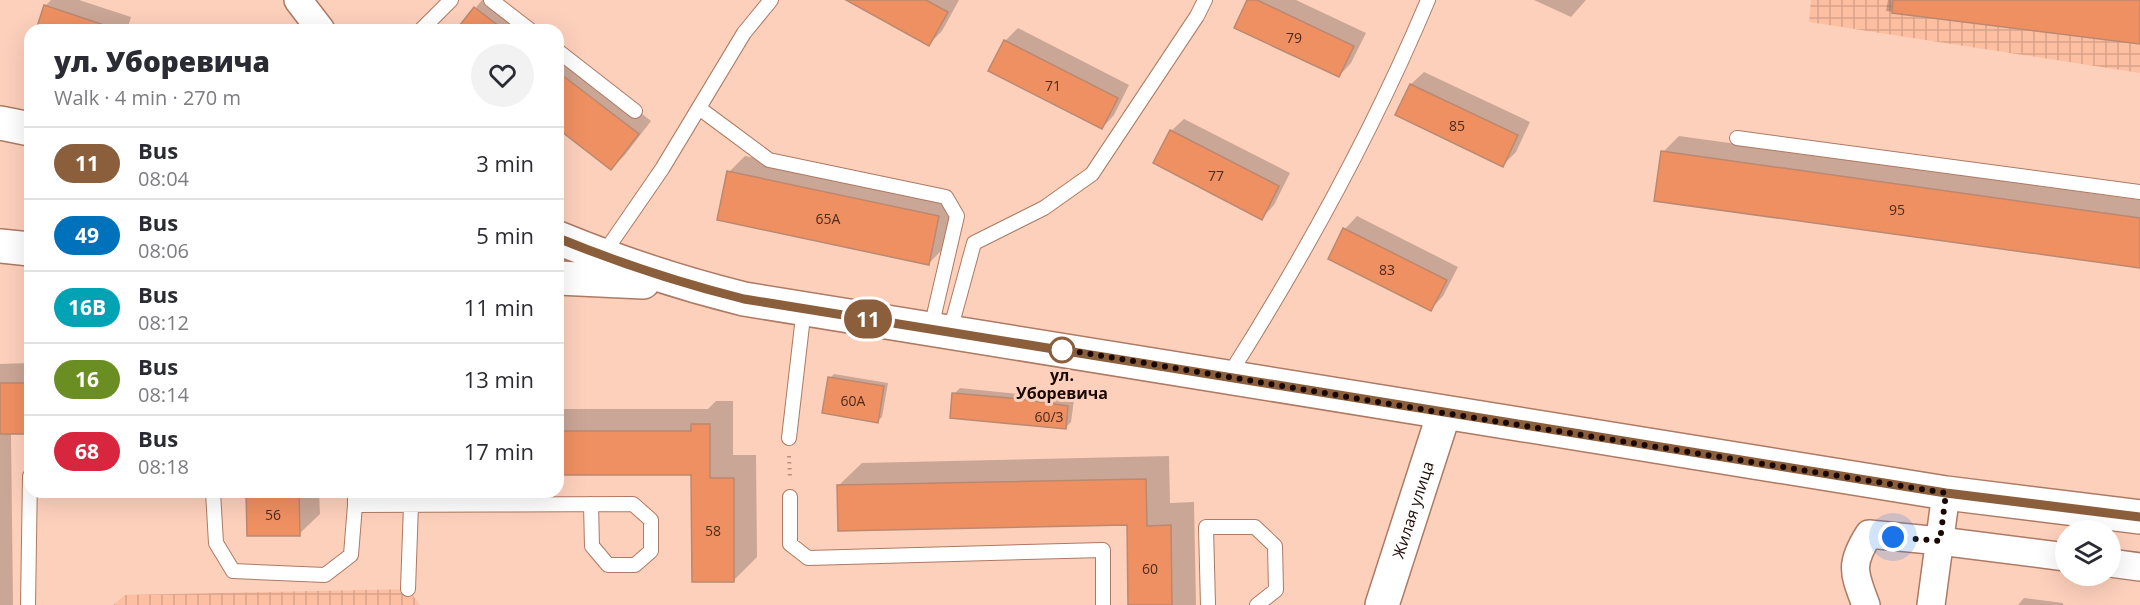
<!DOCTYPE html>
<meta charset="utf-8">
<style>
body{margin:0;font-family:"Open Sans",sans-serif;background:#f2f2f3;color:#2b2b33;height:100vh;display:flex;flex-direction:column;font-size:22px;white-space:nowrap}
*{box-sizing:border-box;margin:0}
p{font-size:20px;color:#7c7c81}
.icon{flex:none;width:33px;height:33px;fill:none;stroke:currentColor;stroke-width:2;stroke-linecap:round;stroke-linejoin:round}
.map{position:relative;flex:1;overflow:hidden}
.side{position:absolute;left:24px;top:24px;width:540px;height:474px;display:flex;flex-direction:column;background:#fff;border-radius:18px;box-shadow:0 6px 24px #0002}
.side>*{flex:none}
.badge{padding:0 12px;border-radius:20px;font-size:21px;line-height:39px}
.controls{position:absolute;left:2055px;top:520px;display:grid;gap:12px}
.controls a{display:grid;place-items:center;width:66px;height:66px;border-radius:50%;background:#fff;box-shadow:0 6px 24px #0002;font-size:30px}
.you{position:absolute;width:30px;height:30px;margin:-15px;border:4px solid #fff;border-radius:50%;background:#1a73e8;box-shadow:0 0 0 9px #1a73e833}
.map>.badge{position:absolute;translate:-50% -50%;box-shadow:0 0 0 3px #fff}
.round{display:grid;place-items:center;flex:none;width:63px;height:63px;border-radius:32px;background:#f2f2f3}
.overview{display:flex;align-items:center;justify-content:space-between;height:102px;padding:0 30px}
h1{font-size:28px;font-weight:800;line-height:45px}
ul{padding:0;list-style:none}
li{display:flex;align-items:center;gap:18px;height:72px;padding:0 30px;border-top:2px solid #e1e1e2}
li div{flex:1}
li b{display:block;font-size:22px}
li em{font-style:normal}
li .badge{min-width:66px;font-weight:700;text-align:center}
.map>svg:first-child{display:block}
.industrial{fill:url(#industrial-grid)}
.shadow{fill:#0003}
.building{fill:#ef9062;stroke:#bb8870;stroke-width:1.5}
.lines{fill:none;stroke-linecap:round;stroke-linejoin:round}
.service-casing{stroke:#ad7a63;stroke-width:16}
.minor-casing{stroke:#ad7a63;stroke-width:30}
.tertiary-casing{stroke:#ad7a63;stroke-width:36}
.secondary-casing{stroke:#ad7a63;stroke-width:36}
.path{stroke:#b48f80;stroke-width:4;stroke-dasharray:1.5 4.5;stroke-linecap:butt}
.service{stroke:#fff;stroke-width:14}
.minor{stroke:#fff;stroke-width:27}
.tertiary{stroke:#fff;stroke-width:33}
.secondary{stroke:#fff;stroke-width:33}
.line-casing{stroke:#fff;stroke-width:14}
.line{stroke:#8b5e3c;stroke-width:9}
.walk{stroke:#1a0802;stroke-width:6;stroke-dasharray:0 10.8}
.stop-dot{fill:#fff;stroke:#8b5e3c;stroke-width:3}
.labels{text-anchor:middle;dominant-baseline:central;stroke-width:6;stroke-linejoin:round;paint-order:stroke}
.number-label{font-size:14px;fill:#4f2a1a}
.stop-label{font-size:16px;font-weight:bold;fill:#1a0802;stroke:#fdd0bc}
.street-label{font-size:16px;fill:#1a0802;stroke:#fdd0bc}
</style>
<div class="map">
<svg width="2140" height="605" viewBox="0 0 2140 605">
<defs>
<pattern id="industrial-grid" width="8" height="8" patternUnits="userSpaceOnUse" patternTransform="scale(1.5)"><rect width="8" height="8" fill="#fdbfa2"/><path d="M0 4h8M4 0v8" fill="none" stroke="#d8a38a"/></pattern>
</defs>
<rect width="100%" height="100%" fill="#fdd0bc"/>
<path class="industrial" d="M1811,0H2140V73L1809,22Z
M408,589L420,605H113L125,595Z"/>
<path class="shadow" d="M51,0H79L131,17L127,30H37L45,6Z
M482,0H494L533,30H458Z
M849,0H959L942,31L929,44Z
M1249,0H1296L1366,33L1351,63L1339,76Z
M1534,0H1586L1571,17Z
M1888,0H2140V42L1886,11Z
M1018,28L1129,85L1114,115L1102,128L1005,41Z
M558,49L651,121L624,156L611,168L558,127Z
M1424,72L1530,122L1516,152L1503,165L1397,115L1411,84Z
M1184,119L1290,173L1274,205L1262,218L1171,131Z
M1679,136L2140,200V267L1663,152Z
M745,156L954,201L944,248L928,264L729,172Z
M1357,216L1458,267L1443,296L1431,309L1330,258L1345,229Z
M30,363V432H11L13,605H0V364Z
M834,374L888,383L882,417L878,421L830,378Z
M960,388L1074,400L1071,422L1065,428L954,394Z
M716,401H733V455H756L757,557L734,580L693,474H558V409H708Z
M1169,456L1170,503L1194,502L1196,605H1130L1128,523L838,486L862,463Z
M247,492H319L320,514L299,534Z
M2024,598L2063,603V605H2018Z"/>
<path class="building" d="M846,0H926L948,12L929,46Z
M1247,0H1257L1354,46L1339,77L1234,28Z
M1893,0H2140V44L1892,13Z
M44,5L107,26V30H36Z
M474,7L504,30H456Z
M1004,40L1118,98L1102,129L988,71Z
M558,72L639,134L611,170L558,129Z
M1410,84L1518,135L1503,167L1395,115Z
M1170,130L1279,186L1262,220L1153,163Z
M1661,151L2140,218V268L1654,201Z
M727,171L939,216L929,265L717,220Z
M1343,228L1447,280L1431,311L1328,259Z
M828,377L884,386L878,423L822,413Z
M0,383H30V434H0Z
M952,393L1020,399L1068,406L1066,429L950,418Z
M691,424H710V478H734V582H692L691,475H558V431H691Z
M1146,479L1147,526L1171,525L1172,605H1128L1127,525L838,531L837,485Z
M246,492H299L300,536H247Z"/>
<g class="lines">
<defs>
<path id="service" d="M491,0L530,30
M421,30L451,0
M558,51L635,111
M699,108L769,160L946,197L957,216L931,328
M1737,138L2140,192
M602,256L662,169L744,33L771,0
M950,331L974,243L1044,208L1092,174L1197,16L1205,0
M1229,375C1305,255 1373,131 1428,0
M789,438L804,308
M213,492L216,543L233,571L325,575L351,555L355,505
M355,492V505C448,505 540,504 633,504L651,520V551L635,565H608L592,546L591,504
M790,497V544L808,558L1103,550V605
M408,589L411,505
M28,605L30,476
M1208,605L1206,527H1255L1275,546L1276,590L1257,605"/>
<path id="minor" d="M298,0L321,30
M2110,563L2140,567
M1866,605C1854,573 1849,565 1869,534L1940,541L2066,557
M1931,605L1946,493"/>
<g id="tertiary">
<path id="s1" d="M1382,605L1444,413"/>
</g>
<path id="secondary" d="M0,123L30,129
M558,238C619,263 680,283 744,299L1946,493L2140,517
M0,246L30,249
M558,278L643,282"/>
</defs>
<use href="#service" class="service-casing"/>
<use href="#minor" class="minor-casing"/>
<use href="#tertiary" class="tertiary-casing"/>
<use href="#secondary" class="secondary-casing"/>
<path class="path" d="M789,456L790,478"/>
<use href="#service" class="service"/>
<use href="#minor" class="minor"/>
<use href="#tertiary" class="tertiary"/>
<use href="#secondary" class="secondary"/>
</g>
<g class="lines">
<defs>
<path id="line" d="M558,238C619,263 680,283 744,299L1946,493L2140,517"/>
</defs>
<use href="#line" class="line-casing"/>
<use href="#line" class="line"/>
<path class="walk" d="M1062,350L1055,348L1444,413L1946,493L1940,541L1893,537"/>
</g>
<circle class="stop-dot" cx="1062" cy="350" r="12"/>
<g class="labels">
<g class="number-label">
<text x="1294" y="37">79</text>
<text x="1053" y="85">71</text>
<text x="1457" y="125">85</text>
<text x="1216" y="175">77</text>
<text x="1897" y="209">95</text>
<text x="828" y="218">65А</text>
<text x="1387" y="269">83</text>
<text x="853" y="400">60А</text>
<text x="1049" y="416">60/3</text>
<text x="273" y="514">56</text>
<text x="713" y="530">58</text>
<text x="1150" y="568">60</text>
</g>
<g class="stop-label">
<text x="1062" y="375">ул.<tspan x="1062" dy="18">Уборевича</tspan></text>
</g>
<g class="street-label">
<text stroke="none"><textPath href="#s1" startOffset="100">Жилая улица</textPath></text>
</g>
</g>
</svg>
<div class="controls">
<a><svg class="icon" aria-label="layers" viewBox="0 0 24 24"><path d="M12 4l9 5-9 5-9-5zM3 14l9 5 9-5"/></svg></a>
</div>
<div class="you" style="left:1893px;top:537px"></div>
<b class="badge" style="left:868px;top:319px;background:#8b5e3c;color:#fff">11</b>
<section class="side">
<div class="overview"><div><h1>ул. Уборевича</h1><p>Walk · 4 min · 270 m</p></div><a class="round"><svg class="icon" aria-label="heart" viewBox="0 0 24 24"><path d="M12 20l-8-8c-3-5 5-10 8-4 3-6 11-1 8 4z"/></svg></a></div>
<ul>
<li><span class="badge" style="background:#8b5e3c;color:#fff">11</span><div><b>Bus</b><p>08:04</p></div><em>3 min</em></li>
<li><span class="badge" style="background:#0072bc;color:#fff">49</span><div><b>Bus</b><p>08:06</p></div><em>5 min</em></li>
<li><span class="badge" style="background:#00a3b4;color:#fff">16В</span><div><b>Bus</b><p>08:12</p></div><em>11 min</em></li>
<li><span class="badge" style="background:#6b8e23;color:#fff">16</span><div><b>Bus</b><p>08:14</p></div><em>13 min</em></li>
<li><span class="badge" style="background:#d7263d;color:#fff">68</span><div><b>Bus</b><p>08:18</p></div><em>17 min</em></li>
</ul>
</section>
</div>
